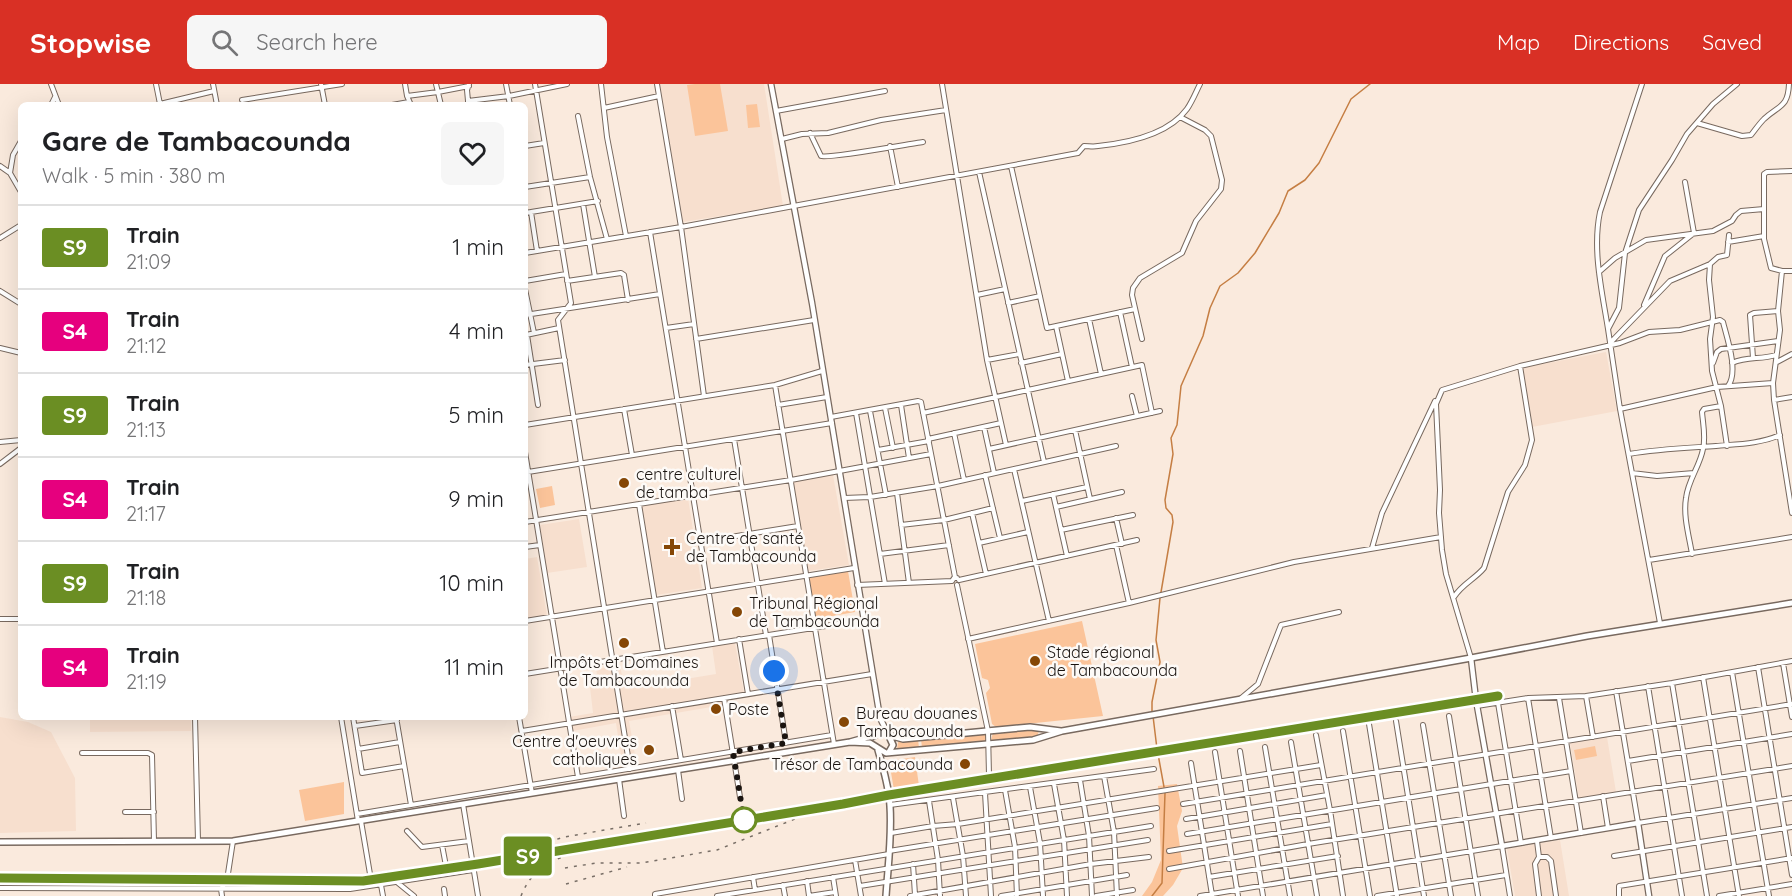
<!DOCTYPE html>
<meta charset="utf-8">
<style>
body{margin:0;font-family:Quicksand,sans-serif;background:#f6f6f6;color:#202124;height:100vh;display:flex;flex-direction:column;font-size:22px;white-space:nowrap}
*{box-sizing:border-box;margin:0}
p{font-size:20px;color:#757577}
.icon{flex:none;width:33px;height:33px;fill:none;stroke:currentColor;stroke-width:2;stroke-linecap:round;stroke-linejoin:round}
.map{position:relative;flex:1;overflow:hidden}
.side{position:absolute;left:18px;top:18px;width:510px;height:618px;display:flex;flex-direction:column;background:#fff;border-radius:9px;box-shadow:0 6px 24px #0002}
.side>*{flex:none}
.badge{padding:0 12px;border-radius:4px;font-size:21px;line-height:39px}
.you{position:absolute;width:30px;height:30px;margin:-15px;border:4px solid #fff;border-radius:50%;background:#1a73e8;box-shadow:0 0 0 9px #1a73e833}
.map>.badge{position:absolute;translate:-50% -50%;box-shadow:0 0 0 3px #fff}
.round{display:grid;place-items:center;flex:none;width:63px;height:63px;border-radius:9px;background:#f6f6f6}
.head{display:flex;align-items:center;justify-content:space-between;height:102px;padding:0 24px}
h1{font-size:28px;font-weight:700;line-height:45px}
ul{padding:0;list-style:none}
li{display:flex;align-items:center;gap:18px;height:84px;padding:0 24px;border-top:2px solid #e0e0e0}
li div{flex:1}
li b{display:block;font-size:22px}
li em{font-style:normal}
li .badge{min-width:66px;font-weight:700;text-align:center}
header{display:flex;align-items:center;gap:36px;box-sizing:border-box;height:84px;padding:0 30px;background:#d93025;color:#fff}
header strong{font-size:28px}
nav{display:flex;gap:33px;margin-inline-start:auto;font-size:21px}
.search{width:420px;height:54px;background:#f6f6f6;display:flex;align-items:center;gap:15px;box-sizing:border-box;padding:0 21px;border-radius:9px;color:#757577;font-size:22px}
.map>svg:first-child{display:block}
.built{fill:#f7dfce}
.green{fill:#fbc49a}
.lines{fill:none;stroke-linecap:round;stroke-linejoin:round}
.stream{stroke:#c57e43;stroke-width:1.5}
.minor-casing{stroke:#78695f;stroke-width:6}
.major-casing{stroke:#78695f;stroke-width:7}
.highway-casing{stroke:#78695f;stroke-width:8}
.minor{stroke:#fff;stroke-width:4}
.major{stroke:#fff;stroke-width:4.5}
.highway{stroke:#fff;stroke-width:5}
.rail{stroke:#796f67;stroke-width:1.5;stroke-dasharray:3 6;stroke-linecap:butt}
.line-casing{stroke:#fff;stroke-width:14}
.line{stroke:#6b8e23;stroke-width:9}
.walk{stroke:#1a1410;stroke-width:6;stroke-dasharray:0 10.8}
.poi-dot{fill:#854706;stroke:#fdfaf7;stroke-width:2}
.stop-dot{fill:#fff;stroke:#6b8e23;stroke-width:3}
.labels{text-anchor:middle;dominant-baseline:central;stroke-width:5;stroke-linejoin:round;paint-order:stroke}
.poi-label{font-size:16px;fill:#1a1410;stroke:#fdfaf7;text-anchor:start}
</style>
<header>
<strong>Stopwise</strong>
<div class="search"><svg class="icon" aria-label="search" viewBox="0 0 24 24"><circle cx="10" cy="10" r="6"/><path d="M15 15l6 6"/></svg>Search here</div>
<nav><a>Map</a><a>Directions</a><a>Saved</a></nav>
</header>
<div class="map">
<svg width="1792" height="812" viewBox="0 0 1792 812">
<rect width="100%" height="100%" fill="#faeadd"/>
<path class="built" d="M660,0H764L783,122L683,138Z
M1606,268L1617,327L1532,343L1522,284Z
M833,391L849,481L808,487L793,398Z
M688,414L702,504L656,511L641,421Z
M579,435L587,483L547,489L540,441Z
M537,473L547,531L525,535V475Z
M735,559L744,609L723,621L629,637L637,682L623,685L616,639L572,647L569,633L593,629L590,603L599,601L596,585L620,582L625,605L716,590L712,562Z
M0,633L28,638L51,648L75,694L76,747L0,749Z
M90,633H191V647L90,648Z
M1607,653L1616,708L1579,714L1570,659Z
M1560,756L1569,812H1515L1507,765Z"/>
<path class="green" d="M695,0H720L728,47L695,52L687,1Z
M757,20L760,43L748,44L746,21Z
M552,402L555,421L540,424L536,405Z
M848,487L855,528L816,535L808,494Z
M1082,537L1103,632L996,643L992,640L986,609L990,604L988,596L982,594L975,560Z
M1033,644L1039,647L1037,653L991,657L993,648Z
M987,649V658L922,664L921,655Z
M918,655L919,664L897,665L898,658Z
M1595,662L1597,672L1576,676L1574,666Z
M915,673L919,702L894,706L889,677Z
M344,698V730L305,737L299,706Z
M1177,700L1182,727L1177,742L1183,784L1173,801L1163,812H1142L1152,798L1161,776L1158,702Z"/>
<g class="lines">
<path class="stream" d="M1152,628V618L1160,578L1156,556L1160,514L1173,438L1172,431L1166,424L1165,416L1173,370L1171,354L1177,341L1181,302L1203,252L1210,224L1220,202L1238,189L1255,169L1279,129L1288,107L1305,96L1319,79L1351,15L1370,0
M1153,632L1157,665
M1158,670L1164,703
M1152,812L1162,799L1165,709"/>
<defs>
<path id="minor" d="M51,0L59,21
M156,0L160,20L214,7
M213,0L217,21
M321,0L325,21
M405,0L407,12L411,21
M436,0L441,21
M506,0L510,21
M535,0L571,219L558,236L630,685
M601,0L607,53L626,152
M657,0L681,143L704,312
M942,0L987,276L1006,361
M407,12L438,8L469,2
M242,16L342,0
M468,17L467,6L469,0
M51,21L55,13
M392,21L409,18
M468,21V17L509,12L567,0
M604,24L659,12
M776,27L885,7
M578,32L590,93L607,155
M1697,39L1742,52L1751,51C1755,46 1759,40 1764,35C1779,21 1788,24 1789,0
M810,49L821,72C828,75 908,60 923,58
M782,55L802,50L828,49L881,36L946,26
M525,62L544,59
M890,62L898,103
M0,82L10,89L21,108
M1011,82L1047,244L1135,225
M1792,87L1767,88L1764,90V155L1771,184L1782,187H1792
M979,88L1044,378
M10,89L13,71L21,57
M525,103L590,93
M583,120L595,193
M531,128L537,167
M525,129L598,117
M650,148L717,559
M0,154L21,141
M1728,158L1764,152
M525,169L681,143L1078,69L1084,62C1089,62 1093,63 1098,62C1127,59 1168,51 1187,25C1192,18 1196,8 1200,0
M1710,180L1709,196L1713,233L1710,255L1712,287L1721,322L1727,362
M1782,187L1778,227L1780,246L1773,299L1774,316L1792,429
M1599,188L1615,174L1646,156L1713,147L1732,137L1736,131L1741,127L1764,125
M525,197L566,190
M567,197L621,189L624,191L628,216
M525,205L534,249
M0,207L21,220
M977,211L1005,205
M1008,219L1040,212
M1644,221L1665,172L1694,149L1685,98
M1120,228L1132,283
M525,231L660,210
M1089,235L1101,290
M1056,242L1068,297
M666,244L694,240
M1608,245C1602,207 1592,166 1600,128L1642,0
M526,251L559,244
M527,251L538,321
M696,255L814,236
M1142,255L1132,211L1133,204L1140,194L1182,169L1196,137L1221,105L1222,96L1211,52L1205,46L1180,33
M1611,258L1670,197L1710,180L1718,173L1727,171L1729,151
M0,264L21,269
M1753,274L1750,231L1754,229L1778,227
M987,276L1019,270
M1777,278L1792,270
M1021,279L1062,270
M1713,279L1717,268L1721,265L1778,257
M1732,279C1748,272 1760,276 1776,271
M525,281L565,276
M775,301L834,660
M1132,312L1137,332
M1774,316L1792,313
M778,321L827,313
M901,321L909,374
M885,324L893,364
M624,325L632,371
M1620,325L1717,303L1773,299
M870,327L886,411
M856,329L885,500
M923,329L1142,281L1152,329
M831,333L918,317L921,318L955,493
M525,341L775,301L822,287
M984,343L994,389
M1075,346L1090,415
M954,349L964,396
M734,355L766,551
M928,355L1001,339
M0,358L21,356
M989,365L1160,327
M878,366L929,357
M525,368L578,693
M1629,370C1658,365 1687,364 1716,362C1739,360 1759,360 1780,351
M0,380L21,364
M1014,385L1049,537
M528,388L832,339
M1632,389L1657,392L1694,389
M985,391L1000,454
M897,409L909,499
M1053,410L1067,472
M844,414L870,413L938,402L1116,362
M1022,417L1087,403
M639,420L663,568
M1056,423L1122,408
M972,429L986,490
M1116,434L1122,460
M525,438L791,396L931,370
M901,441L944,436L993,424
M1061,446L1133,431
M700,458L798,442
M979,459L1028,448
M1116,461L1129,519
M525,463L540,461
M1372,464L1382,429L1435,317
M880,470L949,461
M1692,470C1689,452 1683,432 1686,414C1688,396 1700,382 1703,365C1706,353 1703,340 1702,328L1704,325L1721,322
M1649,476L1792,453
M959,496L1137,456
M857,501L952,497L954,494H957
M957,501L988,647L989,691
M1454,513C1462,500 1475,495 1484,484L1508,408L1525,381L1532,356L1520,282
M0,535H21
M525,537L854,484
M1660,539L1620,325L1608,245L1619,224L1625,169L1639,126L1672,76L1687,50L1713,20L1737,0
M769,551L786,659
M739,555L748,610
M968,555L1129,519L1294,478L1441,453
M1471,574L1446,490L1442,466L1439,429L1440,406L1436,320L1442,306L1520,282L1620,259L1649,248L1680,246L1720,236L1723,238C1727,254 1739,288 1728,302
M1783,579L1792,633
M1758,583L1792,791
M1732,588L1769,812
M525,590L863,536
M1703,593L1739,812
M1672,599L1707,812
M1648,602L1682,812
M1616,607L1638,739L1792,714
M1586,612L1593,653
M724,614L740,713
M1528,614L1551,754
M1559,614L1581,749
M1240,615L1258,600L1281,541L1339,528
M1498,619L1521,759
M672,622L681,676
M1477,622L1528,614L1586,612L1672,599L1792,577
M1449,632L1478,812
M195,633L198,757
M341,633L358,737
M353,633L362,689L404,682
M396,633L411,721
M519,633L532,709
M1396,637L1424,812
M1369,640L1397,812
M1423,641L1451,812
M355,642L397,636
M522,647L872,590
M1343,647L1370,812
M1316,651L1330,726L1343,812
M1291,658L1317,812
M1265,663L1290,812
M358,665L400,658
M1240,667L1263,812
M1215,668L1238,812
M82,669H148L152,671L154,757
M1628,677L1792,650
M1191,679L1212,811
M678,686L682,715
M1104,692L1114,748L1117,812
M619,695L624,732
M1080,696L1089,752L1092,812
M1054,700L1064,756L1067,812
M1030,703L1040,759L1043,812
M1005,706L1015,763L1017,812
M985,709L991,812
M1603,712L1608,744
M953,714L963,772L966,812
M929,717L938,776L940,812
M463,720L478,812
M1183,720L1792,620
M890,721L1154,685
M125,728H154
M357,730L832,651
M1186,735L1327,711
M361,737L370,790L373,792L472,778
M407,747L422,763L469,757
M891,749L933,742L958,740L1321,681
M1187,750L1571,687
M1537,757L1539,773L1535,780L1539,812
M442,761L446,782
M889,767L1157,724
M1169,767L1332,740
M1614,772L1792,743
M1539,773H1547L1551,777L1556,812
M855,776L861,812
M913,780L915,811
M1169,785L1308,760L1792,682
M753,793L755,806
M833,793L836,812
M1209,793L1338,772
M807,797L809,812L835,808
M398,799L414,812
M381,801L383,812
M783,801L785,812
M860,802L1148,756
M0,804L350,805L473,786
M444,805L445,812
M222,812L221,805L227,796L233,757
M655,812V810L889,770
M717,812L1151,742
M910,812L1091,780L1149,773
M1001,812L1127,791
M1096,812L1133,806
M1200,812L1502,762L1510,812
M1377,812L1506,791
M1619,812V802L1792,774
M1719,812L1792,800"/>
<path id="major" d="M771,0L812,219L880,634L888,650
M1471,574L1476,616L1502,762L1638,739L1649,812"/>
<path id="highway" d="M888,651L903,655L1030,643L1061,647
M874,652L881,647L888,650L893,661L889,668
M850,658L870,659L886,669L1033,656L1062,647L1471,574L1587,552L1792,519
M878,666C883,684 889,702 890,722C892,752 888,782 886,812
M0,758L233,757L850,658L875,651"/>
</defs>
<use href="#minor" class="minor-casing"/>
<use href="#major" class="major-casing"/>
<use href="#highway" class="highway-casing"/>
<use href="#minor" class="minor"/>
<use href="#major" class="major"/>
<use href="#highway" class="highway"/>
<path class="rail" d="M523,766L564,753L646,739
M565,784L596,779H641L717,766L800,733
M0,794L363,797L478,780L843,720L889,711L1498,612
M566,800L627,783
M521,812C529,792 542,780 563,773"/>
</g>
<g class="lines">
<defs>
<path id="line" d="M0,794L363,797L478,780L843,720L889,711L1498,612"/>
</defs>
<use href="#line" class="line-casing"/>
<use href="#line" class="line"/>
<path class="walk" d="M744,736L733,668L786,659L774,587"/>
</g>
<g class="poi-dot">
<circle cx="624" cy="399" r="6"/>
<path d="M669 454h6v6h6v6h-6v6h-6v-6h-6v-6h6z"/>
<circle cx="737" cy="528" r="6"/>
<circle cx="624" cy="559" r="6"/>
<circle cx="1035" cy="577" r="6"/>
<circle cx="716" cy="625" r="6"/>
<circle cx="844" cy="638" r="6"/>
<circle cx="649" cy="666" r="6"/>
<circle cx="965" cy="680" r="6"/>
</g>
<circle class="stop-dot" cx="744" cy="736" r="12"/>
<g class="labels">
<g class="poi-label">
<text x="636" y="390">centre culturel<tspan x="636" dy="18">de tamba</tspan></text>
<text x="686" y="454">Centre de santé<tspan x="686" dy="18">de Tambacounda</tspan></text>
<text x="749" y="519">Tribunal Régional<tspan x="749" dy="18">de Tambacounda</tspan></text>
<text x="1047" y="568">Stade régional<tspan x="1047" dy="18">de Tambacounda</tspan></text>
<text x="624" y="578" text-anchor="middle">Impôts et Domaines<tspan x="624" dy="18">de Tambacounda</tspan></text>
<text x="728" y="625">Poste</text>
<text x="856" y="629">Bureau douanes<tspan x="856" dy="18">Tambacounda</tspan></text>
<text x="637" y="657" text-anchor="end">Centre d'oeuvres<tspan x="637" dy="18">catholiques</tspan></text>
<text x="953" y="680" text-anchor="end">Trésor de Tambacounda</text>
</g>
</g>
</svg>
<div class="you" style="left:774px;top:587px"></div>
<b class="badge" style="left:528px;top:772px;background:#6b8e23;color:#fff">S9</b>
<section class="side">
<div class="head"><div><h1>Gare de Tambacounda</h1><p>Walk · 5 min · 380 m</p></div><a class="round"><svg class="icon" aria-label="heart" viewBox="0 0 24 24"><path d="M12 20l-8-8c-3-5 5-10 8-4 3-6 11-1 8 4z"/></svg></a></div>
<ul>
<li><span class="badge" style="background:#6b8e23;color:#fff">S9</span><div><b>Train</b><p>21:09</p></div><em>1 min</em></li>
<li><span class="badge" style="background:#e6007e;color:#fff">S4</span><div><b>Train</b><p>21:12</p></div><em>4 min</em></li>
<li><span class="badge" style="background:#6b8e23;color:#fff">S9</span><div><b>Train</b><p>21:13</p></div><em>5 min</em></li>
<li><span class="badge" style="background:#e6007e;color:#fff">S4</span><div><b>Train</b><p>21:17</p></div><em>9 min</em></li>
<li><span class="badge" style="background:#6b8e23;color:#fff">S9</span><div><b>Train</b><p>21:18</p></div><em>10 min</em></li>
<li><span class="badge" style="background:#e6007e;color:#fff">S4</span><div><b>Train</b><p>21:19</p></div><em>11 min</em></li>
</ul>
</section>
</div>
